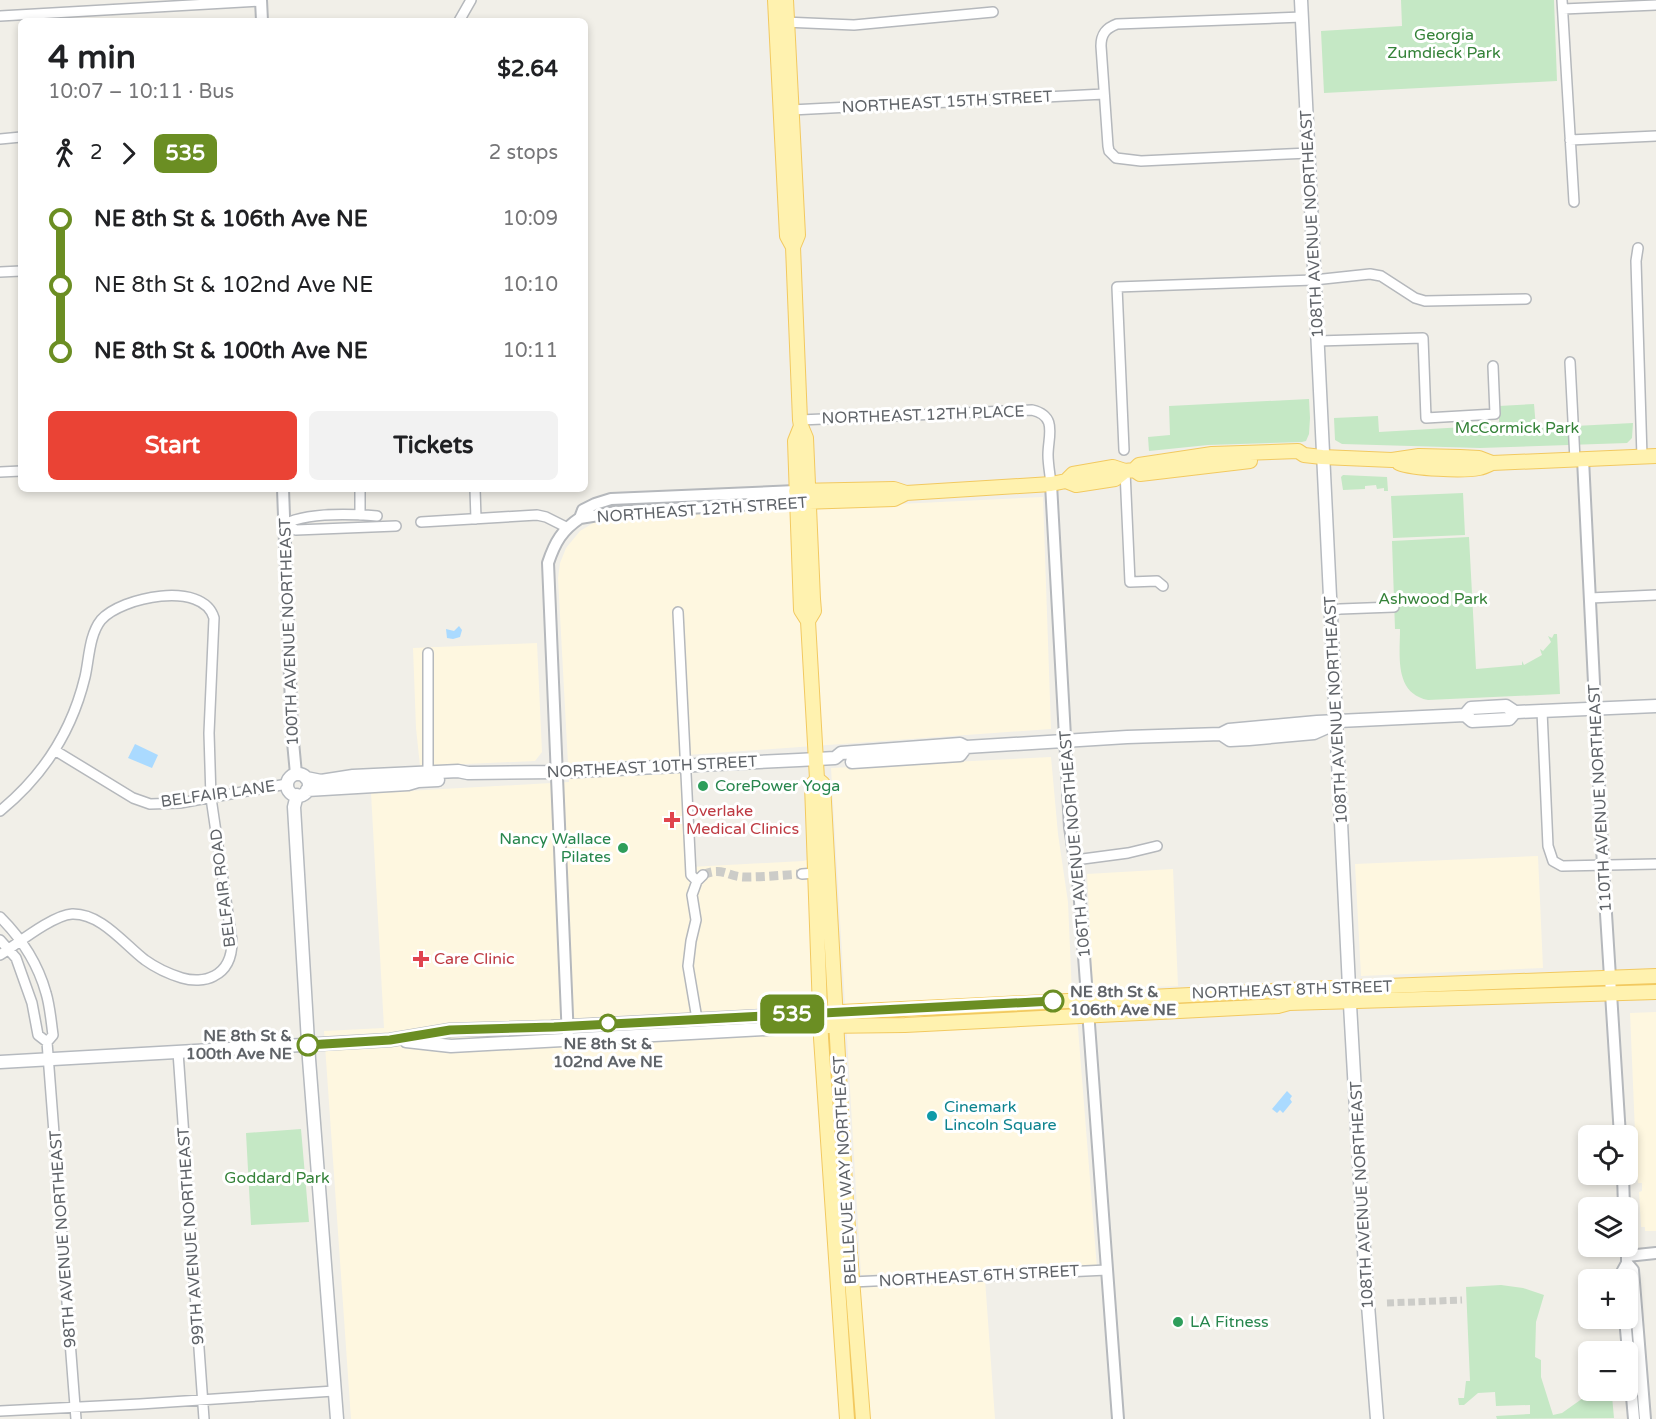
<!DOCTYPE html>
<meta charset="utf-8">
<style>
body{margin:0;font-family:"Varela Round",sans-serif;background:#f2f2f2;color:#202124;height:100vh;display:flex;flex-direction:column;font-size:22px;white-space:nowrap}
*{box-sizing:border-box;margin:0}
p{font-size:20px;color:#757577}
.icon{flex:none;width:33px;height:33px;fill:none;stroke:currentColor;stroke-width:2;stroke-linecap:round;stroke-linejoin:round}
.map{position:relative;flex:1;overflow:hidden}
.panel{position:absolute;left:18px;top:18px;width:570px;height:474px;display:flex;flex-direction:column;background:#fff;border-radius:9px;box-shadow:0 3px 9px #0003}
.panel>*{flex:none}
.badge{padding:0 12px;border-radius:9px;font-size:21px;line-height:39px}
.fabs{position:absolute;left:1578px;top:1125px;display:grid;gap:12px}
.fabs a{display:grid;place-items:center;width:60px;height:60px;border-radius:9px;background:#fff;box-shadow:0 3px 9px #0003;font-size:30px}
.map>.badge{position:absolute;translate:-50% -50%;box-shadow:0 0 0 3px #fff}
.legs{display:flex;align-items:center;gap:9px;height:66px;padding:0 30px;font-size:20px}
.legs p{margin-inline-start:auto}
.headline{display:flex;align-items:center;justify-content:space-between;height:102px;padding:0 30px}
h1{font-size:33px;font-weight:700;line-height:45px}
.cta{display:flex;gap:12px;margin-top:auto;padding:12px 30px}
.cta a{flex:1;height:69px;border-radius:9px;background:#ea4335;color:#fff;font-size:24px;font-weight:700;line-height:69px;text-align:center}
.cta a+a{background:#f2f2f2;color:#202124}
ul{padding:0 30px;list-style:none}
li{display:flex;align-items:center;gap:21px;height:66px;font-size:22px}
li i{display:grid;place-items:center;width:9px;height:100%;margin:0 8px;background:currentColor}
li i::after{content:'';width:15px;height:15px;margin:-8px;border:4px solid;border-radius:50%;background:#fff}
li p{margin-inline-start:auto}
li:first-child i{background:linear-gradient(#0000 50%,currentColor 0)}
li:last-child i{background:linear-gradient(currentColor 50%,#0000 0)}
.map>svg:first-child{display:block}
.commercial{fill:#fef7e0}
.green{fill:#c5e8c5}
.water{fill:#aadaff}
.lines{fill:none;stroke-linecap:round;stroke-linejoin:round}
.pedestrian-tunnel{stroke:#ccccc8;stroke-width:7;stroke-dasharray:7 3.5;stroke-linecap:butt}
.minor-tunnel{stroke:#ccccc8;stroke-width:9;stroke-dasharray:9 4.5;stroke-linecap:butt}
.minor-casing{stroke:#b5b8bc;stroke-width:12}
.tertiary-casing{stroke:#b5b8bc;stroke-width:14}
.secondary-casing{stroke:#b6babf;stroke-width:15}
.primary-casing{stroke:#f2c960;stroke-width:16}
.minor{stroke:#fff;stroke-width:9}
.tertiary{stroke:#fff;stroke-width:10}
.secondary{stroke:#fff;stroke-width:12}
.primary{stroke:#fff2af;stroke-width:14}
.line-1-casing{stroke:#fff;stroke-width:14}
.line-1{stroke:#6b8e23;stroke-width:9}
.leisure-dot{fill:#2e9e5b;stroke:#fff;stroke-width:2}
.health-dot{fill:#e0444e;stroke:#fff;stroke-width:2}
.stop-1-dot{fill:#fff;stroke:#6b8e23;stroke-width:3}
.culture-dot{fill:#0f9aa8;stroke:#fff;stroke-width:2}
.labels{text-anchor:middle;dominant-baseline:central;stroke-width:6;stroke-linejoin:round;paint-order:stroke}
.park-label{font-size:16px;fill:#348238;stroke:#fff}
.street-label{font-size:16px;fill:#5f6368;stroke:#fff}
.leisure-label{font-size:16px;fill:#27864d;stroke:#fff;text-anchor:start}
.health-label{font-size:16px;fill:#be3a42;stroke:#fff;text-anchor:start}
.stop-label{font-size:16px;font-weight:bold;fill:#5f6368;stroke:#fff;text-anchor:start}
.culture-label{font-size:16px;fill:#0d838f;stroke:#fff;text-anchor:start}
</style>
<div class="map">
<svg width="1656" height="1419" viewBox="0 0 1656 1419">
<rect width="100%" height="100%" fill="#f1efe8"/>
<path class="commercial" d="M1043,497L1051,729L687,755L690,867L803,861L814,858L843,1280L985,1279L995,1419H351L324,1031L384,1028L371,793L569,782L558,578L560,563L566,548L580,531L598,520L609,518Z
M537,643L542,752L535,761L420,766L416,728L413,648Z
M1051,757L1058,834L1068,902L1072,995L1078,1028L1097,1268L861,1275L831,768Z
M1538,856L1543,968L1361,976L1355,864Z
M1173,869L1178,986L1093,989L1087,874Z
M1656,1012V1231H1645V1227H1641L1639,1192L1642,1191V1183H1638L1636,1156L1630,1013Z"/>
<path class="green" d="M1401,0H1554L1557,81L1324,93L1321,31L1402,26Z
M1309,399L1310,418L1309,434L1306,441L1302,442L1208,445L1149,451L1148,437L1170,435L1169,406Z
M1534,404L1536,428L1633,423L1632,438L1627,443L1480,448L1342,444L1335,440L1334,418L1378,416L1379,432L1499,425V406Z
M1343,475L1387,477L1388,491H1384V488L1377,489L1376,485L1365,486V489L1343,490L1341,477Z
M1463,493L1465,535L1393,538L1391,496Z
M1469,537L1476,669L1522,665V661L1524,665L1542,655L1540,649L1543,651L1551,642L1548,636L1552,638L1554,634H1557L1560,694L1428,700C1394,693 1400,656 1400,629H1395L1392,541Z
M301,1129L309,1222L251,1225L246,1133Z
M1501,1285L1523,1288L1544,1295L1536,1322L1535,1357L1541,1360V1377L1553,1415L1562,1413L1593,1391L1620,1390L1619,1395L1612,1396L1614,1418L1497,1419L1496,1416L1530,1414V1405L1496,1406L1495,1392L1478,1393L1464,1405H1459L1458,1398H1464L1466,1381H1470L1466,1287Z"/>
<path class="water" d="M459,626L462,630L460,637L453,639L447,638L446,629L454,631Z
M135,744L158,755L152,768L128,758Z
M1287,1091L1292,1096L1290,1099L1292,1102L1283,1113L1280,1110L1277,1113L1272,1109Z"/>
<g class="lines">
<path class="pedestrian-tunnel" d="M1387,1303L1462,1300"/>
<path class="minor-tunnel" d="M703,875C722,866 728,877 745,877C764,877 783,875 802,874"/>
<defs>
<path id="minor" d="M1562,0L1574,202
M1563,9L1656,5
M0,16L261,1
M1302,17L1117,24C1106,28 1101,34 1101,46L1108,146L1109,151L1116,158L1141,161L1309,153
M459,21L471,0
M784,22L854,25L993,12
M791,110L1104,94
M0,139L21,137
M1570,140L1656,136
M1638,248L1636,261L1642,457
M0,272L21,271
M1317,341L1423,338L1426,418L1495,414L1493,366
M1570,362L1575,460
M800,420L1032,410C1058,416 1048,436 1048,455C1048,464 1050,474 1051,484
M1124,450L1117,287L1314,280L1370,274L1381,276L1415,298L1425,301L1526,299
M1125,471L1130,582L1157,581L1163,586
M0,472L21,471
M360,489V515
M475,489L476,519
M421,522L537,515L546,517L566,527
M285,524L296,530L396,526
M285,524C308,512 351,514 377,516
M1590,598L1656,595
M1331,611L1340,609L1394,607
M678,612L691,875L697,881
M1542,711L1548,846L1553,861L1562,866L1656,864
M56,751L133,798L150,804L180,803L287,784
M428,778V653
M0,811C43,776 72,731 85,677C89,660 89,635 101,620C121,597 203,580 214,618L209,733L211,798L232,941C232,956 228,969 214,976C205,981 192,981 182,978C169,974 156,968 145,960C124,944 101,913 72,914C53,915 17,944 0,955
M1075,860L1128,853L1157,846
M802,874L815,873
M0,917C21,938 38,964 46,993C50,1006 51,1021 53,1035L47,1042
M0,940L16,958L32,1003L38,1035L47,1042L76,1419
M697,1019L688,966L691,941L696,920L692,895L697,881L703,875
M178,1052L204,1419
M852,1282L1107,1270
M0,1411L140,1404L334,1391"/>
<path id="tertiary" d="M261,0L262,21
M1583,459L1603,866L1620,1136
M1051,484L1070,827L1079,888L1118,1419
M283,489L292,731L296,774
M580,518L583,510L595,504L611,499L796,491
M580,518L617,512L796,502
M568,1039L548,563C555,542 562,530 580,518
M1623,1174L1624,1208
M1627,1256L1656,1253
M1627,1263L1633,1270L1645,1419
M1621,1280V1274L1627,1263V1246
M1625,1318L1634,1419"/>
<path id="secondary" d="M1301,0L1349,987L1365,1267L1377,1419
M1517,712L1656,706
M1221,734L1230,740L1249,739L1314,733L1332,725
M852,762L960,755L966,747
M287 785a11 11 0 1 1 22 0a11 11 0 1 1-22 0Z
M306,778L321,781L353,776L458,771L468,773L556,772L799,760L835,758L841,753L960,744L966,747L1127,737L1221,734L1229,730L1317,722L1465,715L1472,721L1509,719L1515,712L1506,706L1471,708L1465,715
M307,790L408,784L418,781L438,780
M297,795L294,807L309,1059L337,1419
M406,1041L451,1046L821,1026
M0,1062L390,1040L450,1030L551,1027L821,1013"/>
<path id="primary" d="M775,0L787,236L793,247
M786,0L798,235L793,247L800,420L801,426L795,441L801,610L808,621L817,779L823,784L846,1202L863,1419
M801,426L806,438L813,599L814,611L808,621
M1399,463C1414,469 1463,471 1479,468C1484,467 1488,465 1492,463L1656,456
M1134,470L1139,465L1212,454L1298,451L1304,455L1322,457L1392,460L1419,456L1460,457L1479,458L1492,463
M1066,481L1073,474L1113,467L1125,471L1134,470L1140,474L1250,461
M796,491L894,489L906,493L1051,484L1066,481L1076,485L1115,479L1125,471
M801,502L894,499L906,493
M817,779L812,785L821,1038L847,1419
M821,1013L1333,988L1656,976
M821,1026L905,1025L1278,1006L1289,1003L1656,992"/>
</defs>
<use href="#minor" class="minor-casing"/>
<use href="#tertiary" class="tertiary-casing"/>
<use href="#secondary" class="secondary-casing"/>
<use href="#primary" class="primary-casing"/>
<use href="#minor" class="minor"/>
<use href="#tertiary" class="tertiary"/>
<use href="#secondary" class="secondary"/>
<use href="#primary" class="primary"/>
</g>
<g class="lines">
<defs>
<path id="line-1" d="M308,1045L390,1040L450,1030L554,1027L1053,1001"/>
</defs>
<use href="#line-1" class="line-1-casing"/>
<use href="#line-1" class="line-1"/>
</g>
<g class="leisure-dot">
<circle cx="703" cy="786" r="6"/>
<circle cx="623" cy="848" r="6"/>
<circle cx="1178" cy="1322" r="6"/>
</g>
<g class="health-dot">
<path d="M669 811h6v6h6v6h-6v6h-6v-6h-6v-6h6z"/>
<path d="M418 950h6v6h6v6h-6v6h-6v-6h-6v-6h6z"/>
</g>
<g class="stop-1-dot">
<circle cx="1053" cy="1001" r="10"/>
<circle cx="608" cy="1023" r="8"/>
<circle cx="308" cy="1045" r="10"/>
</g>
<circle class="culture-dot" cx="932" cy="1116" r="6"/>
<g class="labels">
<g class="park-label">
<text x="1444" y="35">Georgia<tspan x="1444" dy="18">Zumdieck Park</tspan></text>
<text x="1517" y="428">McCormick Park</text>
<text x="1433" y="599">Ashwood Park</text>
<text x="277" y="1178">Goddard Park</text>
</g>
<g class="street-label">
<text transform="translate(947 102) rotate(-3)">NORTHEAST 15TH STREET</text>
<text transform="translate(1312 224) rotate(-93)">108TH AVENUE NORTHEAST</text>
<text transform="translate(923 415) rotate(-2)">NORTHEAST 12TH PLACE</text>
<text transform="translate(702 510) rotate(-4)">NORTHEAST 12TH STREET</text>
<text transform="translate(289 632) rotate(-92)">100TH AVENUE NORTHEAST</text>
<text transform="translate(1336 710) rotate(-93)">108TH AVENUE NORTHEAST</text>
<text transform="translate(652 767) rotate(-3)">NORTHEAST 10TH STREET</text>
<text transform="translate(218 794) rotate(-8)">BELFAIR LANE</text>
<text transform="translate(1600 798) rotate(-93)">110TH AVENUE NORTHEAST</text>
<text transform="translate(1075 844) rotate(-95)">106TH AVENUE NORTHEAST</text>
<text transform="translate(223 888) rotate(-97)">BELFAIR ROAD</text>
<text transform="translate(1292 990) rotate(-2)">NORTHEAST 8TH STREET</text>
<text transform="translate(845 1170) rotate(-93)">BELLEVUE WAY NORTHEAST</text>
<text transform="translate(1362 1195) rotate(-93)">108TH AVENUE NORTHEAST</text>
<text transform="translate(191 1236) rotate(-94)">99TH AVENUE NORTHEAST</text>
<text transform="translate(63 1239) rotate(-94)">98TH AVENUE NORTHEAST</text>
<text transform="translate(979 1276) rotate(-3)">NORTHEAST 6TH STREET</text>
</g>
<g class="leisure-label">
<text x="715" y="786">CorePower Yoga</text>
<text x="611" y="839" text-anchor="end">Nancy Wallace<tspan x="611" dy="18">Pilates</tspan></text>
<text x="1190" y="1322">LA Fitness</text>
</g>
<g class="health-label">
<text x="686" y="811">Overlake<tspan x="686" dy="18">Medical Clinics</tspan></text>
<text x="434" y="959">Care Clinic</text>
</g>
<g class="stop-label">
<text x="1070" y="992">NE 8th St &amp;<tspan x="1070" dy="18">106th Ave NE</tspan></text>
<text x="292" y="1036" text-anchor="end">NE 8th St &amp;<tspan x="292" dy="18">100th Ave NE</tspan></text>
<text x="608" y="1044" text-anchor="middle">NE 8th St &amp;<tspan x="608" dy="18">102nd Ave NE</tspan></text>
</g>
<g class="culture-label">
<text x="944" y="1107">Cinemark<tspan x="944" dy="18">Lincoln Square</tspan></text>
</g>
</g>
</svg>
<div class="fabs">
<a><svg class="icon" aria-label="locate" viewBox="0 0 24 24"><circle cx="12" cy="12" r="6"/><path d="M12 2v4M12 18v4M2 12h4M18 12h4"/></svg></a>
<a><svg class="icon" aria-label="layers" viewBox="0 0 24 24"><path d="M12 4l9 5-9 5-9-5zM3 14l9 5 9-5"/></svg></a>
<a>+</a>
<a>−</a>
</div>
<b class="badge" style="left:792px;top:1014px;background:#6b8e23;color:#fff">535</b>
<section class="panel">
<div class="headline"><div><h1>4 min</h1><p>10:07 – 10:11 · Bus</p></div><b>$2.64</b></div>
<div class="legs"><svg class="icon" aria-label="walk" viewBox="0 0 24 24"><circle cx="13" cy="4" r="2"/><path d="M13 8l-2 6 4 7M11 14l-3 7M7 12l3-4h3l4 4"/></svg>2<svg class="icon" aria-label="forward" viewBox="0 0 24 24"><path d="M9 5l7 7-7 7"/></svg><b class="badge" style="background:#6b8e23;color:#fff">535</b><p>2 stops</p></div>
<ul>
<li><i style="color:#6b8e23"></i><b>NE 8th St &amp; 106th Ave NE</b><p>10:09</p></li>
<li><i style="color:#6b8e23"></i><span>NE 8th St &amp; 102nd Ave NE</span><p>10:10</p></li>
<li><i style="color:#6b8e23"></i><b>NE 8th St &amp; 100th Ave NE</b><p>10:11</p></li>
</ul>
<div class="cta"><a>Start</a><a>Tickets</a></div>
</section>
</div>
